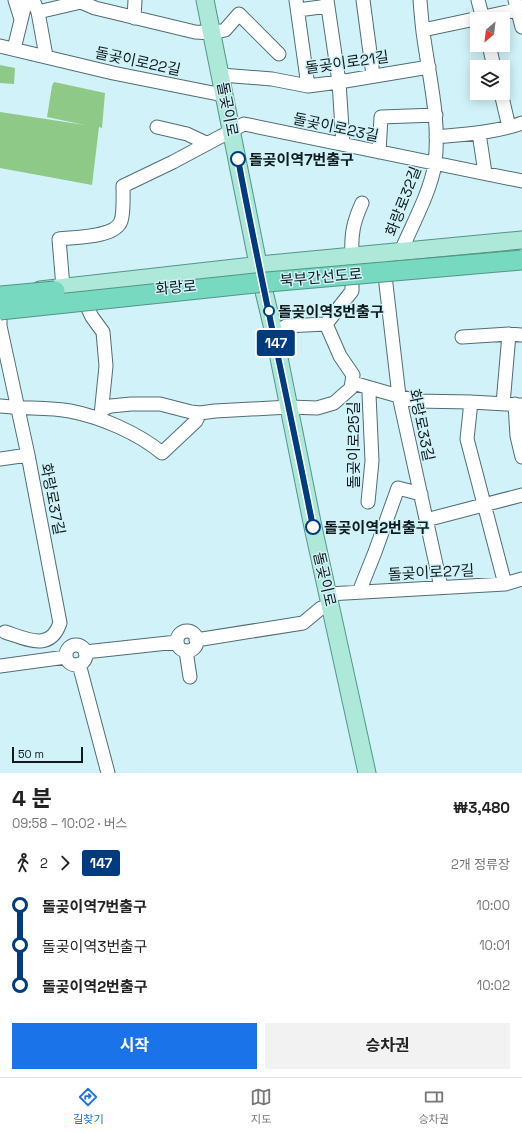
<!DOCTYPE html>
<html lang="ko">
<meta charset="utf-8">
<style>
body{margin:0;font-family:"Space Grotesk","Noto Sans KR",sans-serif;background:#f2f2f2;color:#222;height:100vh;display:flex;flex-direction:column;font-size:15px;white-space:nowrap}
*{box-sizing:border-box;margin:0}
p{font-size:13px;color:#767676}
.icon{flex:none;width:22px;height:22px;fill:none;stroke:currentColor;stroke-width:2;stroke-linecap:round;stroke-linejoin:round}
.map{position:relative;height:773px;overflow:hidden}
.sheet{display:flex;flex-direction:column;background:#fff;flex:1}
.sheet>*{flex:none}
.badge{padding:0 8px;border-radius:3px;font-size:14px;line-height:26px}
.needle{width:26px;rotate:208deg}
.fabs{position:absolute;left:470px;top:12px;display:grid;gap:8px}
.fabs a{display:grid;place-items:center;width:40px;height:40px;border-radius:0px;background:#fff;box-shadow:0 2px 10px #0003;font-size:20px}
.scale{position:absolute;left:12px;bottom:10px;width:71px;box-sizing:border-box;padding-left:4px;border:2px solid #0f1b1d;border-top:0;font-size:11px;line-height:14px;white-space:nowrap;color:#0f1b1d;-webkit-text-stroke:3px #d1f2f8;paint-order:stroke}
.map>.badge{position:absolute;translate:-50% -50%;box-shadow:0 0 0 2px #fff}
.legs{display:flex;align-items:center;gap:6px;height:44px;padding:0 12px;font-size:13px}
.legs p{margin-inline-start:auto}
.overview{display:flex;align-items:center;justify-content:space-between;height:68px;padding:0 12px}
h1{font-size:22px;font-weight:700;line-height:30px}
.primary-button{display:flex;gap:8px;margin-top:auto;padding:8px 12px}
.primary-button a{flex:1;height:46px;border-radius:0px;background:#1a73e8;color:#fff;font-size:16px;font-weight:700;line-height:46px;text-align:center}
.primary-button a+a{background:#f2f2f2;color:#222}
ul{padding:0 12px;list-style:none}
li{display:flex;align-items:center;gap:14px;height:40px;font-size:15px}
li i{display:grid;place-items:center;width:6px;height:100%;margin:0 5px;background:currentColor}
li i::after{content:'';width:10px;height:10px;margin:-5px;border:3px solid;border-radius:50%;background:#fff}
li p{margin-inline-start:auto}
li:first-child i{background:linear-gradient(#0000 50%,currentColor 0)}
li:last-child i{background:linear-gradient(currentColor 50%,#0000 0)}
.menu{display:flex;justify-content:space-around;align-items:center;height:56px;border-top:1px solid #e0e0e0;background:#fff;font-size:11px;color:#767676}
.menu a{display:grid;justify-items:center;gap:2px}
.menu .selected{color:#1a73e8}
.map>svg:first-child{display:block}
.green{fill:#8fc987}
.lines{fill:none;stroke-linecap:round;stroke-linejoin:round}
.minor-casing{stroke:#506d73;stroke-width:15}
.major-casing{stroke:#529687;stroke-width:19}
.minor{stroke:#fff;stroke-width:13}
.major{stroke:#ade8d9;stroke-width:17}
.highway-bridge-casing{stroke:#529687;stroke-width:21;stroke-linecap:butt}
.highway-bridge{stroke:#76d9c0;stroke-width:19}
.line-1-casing{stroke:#fff;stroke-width:9}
.line-1{stroke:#003b80;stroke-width:6}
.stop-1-dot{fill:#fff;stroke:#003b80;stroke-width:2}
.labels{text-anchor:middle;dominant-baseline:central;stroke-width:3;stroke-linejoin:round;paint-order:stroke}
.street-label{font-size:15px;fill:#0f1b1d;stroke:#d1f2f8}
.stop-label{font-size:15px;font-weight:bold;fill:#0f1b1d;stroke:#d1f2f8;text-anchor:start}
</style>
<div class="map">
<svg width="522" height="773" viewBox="0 0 522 773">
<rect width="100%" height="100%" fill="#d1f2f8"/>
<path class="green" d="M0,65L15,68L14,84L0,83Z
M54,82L105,93L102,128L99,127L92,185L0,168V112L85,125L47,117L52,86Z"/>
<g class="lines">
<defs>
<path id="minor" d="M15,0L21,19
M33,0L38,12L46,56
M296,0L308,86
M327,0L339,82L343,144
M363,0L373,75
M478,0L483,19
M515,0L522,27
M81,2L95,8L195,32L212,33L225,30L239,14L279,54
M298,10L328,6
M38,12L81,2L82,0
M134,18L135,0
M423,30L517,10
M489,45L494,67
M0,46L113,73L223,95
M14,49L26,0
M221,75L272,79L308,86L339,82L429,67
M501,93L509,127
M157,127L187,134L206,143
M479,133L485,173
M436,137C465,134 494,133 522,123
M379,152L381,117L436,115
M401,251C412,225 431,191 435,163C440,121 430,81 424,39C422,26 421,13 420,0
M352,256C351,234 353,223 362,203
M384,267L399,396L441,587
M63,287L59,239C74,237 115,238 121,221C124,213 123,194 123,186L173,162L244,124L522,181
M81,294L92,317L103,332L106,366L101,415
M0,317V326L28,455L60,623C50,652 27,639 5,632
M274,333L286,326L326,324L352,291V270
M462,337L509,334L522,335
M353,383L416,401L471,402L522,405
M471,402L467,439L505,584
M503,404L509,334
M515,404L517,436L522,457
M0,406C23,409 48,407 70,411C101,417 138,433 162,453L196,421L200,413
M103,409L111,406L131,404H160L191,412L200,413L215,411L289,407L317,408L334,403L351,388L353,375L340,356L326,324
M0,459L28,455
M368,502L372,461L369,394L371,388
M426,520L522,495
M359,592L375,552L398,488L421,494
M328,594L505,584L522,579
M177 641a10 10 0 1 1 20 0a10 10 0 1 1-20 0Z
M196,640L303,623L321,608
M66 655a10 10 0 1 1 20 0a10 10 0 1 1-20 0Z
M186,651L190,677
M85,652L177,642
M79,664L108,773
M0,666L66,657"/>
<path id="major" d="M205,0L261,279L274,333L313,527L367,773
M40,290L270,264L522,240"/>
</defs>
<use href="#minor" class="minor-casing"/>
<use href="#major" class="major-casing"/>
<use href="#minor" class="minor"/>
<use href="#major" class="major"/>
<defs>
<path id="highway-bridge" d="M0,296L55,291
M0,310L256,283L522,260"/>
</defs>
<use href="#highway-bridge" class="highway-bridge-casing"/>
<use href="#highway-bridge" class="highway-bridge"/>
</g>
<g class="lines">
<defs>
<path id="line-1" d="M238,159C261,282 289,404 313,527"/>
</defs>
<use href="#line-1" class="line-1-casing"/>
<use href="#line-1" class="line-1"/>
</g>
<g class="stop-1-dot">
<circle cx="238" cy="159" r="7"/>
<circle cx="269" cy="311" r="5"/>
<circle cx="313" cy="527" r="7"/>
</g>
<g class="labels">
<g class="street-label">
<text transform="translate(138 61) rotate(12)">돌곶이로22길</text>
<text transform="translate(347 62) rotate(-8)">돌곶이로21길</text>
<text transform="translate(228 109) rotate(79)">돌곶이로</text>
<text transform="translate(336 127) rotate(12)">돌곶이로23길</text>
<text transform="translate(403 201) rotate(-69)">화랑로32길</text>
<text transform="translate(321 277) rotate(-5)">북부간선도로</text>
<text transform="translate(176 287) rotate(-5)">화랑로</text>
<text transform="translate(422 425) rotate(78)">화랑로33길</text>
<text transform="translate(353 445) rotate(-90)">돌곶이로25길</text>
<text transform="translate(53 499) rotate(79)">화랑로37길</text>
<text transform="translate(431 572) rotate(-3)">돌곶이로27길</text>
<text transform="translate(325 579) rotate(77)">돌곶이로</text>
</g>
<g class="stop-label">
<text x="249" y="159">돌곶이역7번출구</text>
<text x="278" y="311">돌곶이역3번출구</text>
<text x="324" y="527">돌곶이역2번출구</text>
</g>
</g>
</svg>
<div class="fabs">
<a><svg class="needle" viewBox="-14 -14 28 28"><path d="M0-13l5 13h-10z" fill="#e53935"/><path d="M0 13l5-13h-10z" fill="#767676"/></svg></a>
<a><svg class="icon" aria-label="layers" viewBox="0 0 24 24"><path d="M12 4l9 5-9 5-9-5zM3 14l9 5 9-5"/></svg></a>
</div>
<div class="scale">50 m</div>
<b class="badge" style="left:276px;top:343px;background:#003b80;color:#fff">147</b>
</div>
<section class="sheet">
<div class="overview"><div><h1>4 분</h1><p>09:58 – 10:02 · 버스</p></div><b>₩3,480</b></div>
<div class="legs"><svg class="icon" aria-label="walk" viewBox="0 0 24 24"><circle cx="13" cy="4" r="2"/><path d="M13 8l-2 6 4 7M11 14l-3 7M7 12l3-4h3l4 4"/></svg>2<svg class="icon" aria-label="forward" viewBox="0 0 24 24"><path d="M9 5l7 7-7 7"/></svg><b class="badge" style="background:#003b80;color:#fff">147</b><p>2개 정류장</p></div>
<ul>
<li><i style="color:#003b80"></i><b>돌곶이역7번출구</b><p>10:00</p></li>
<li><i style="color:#003b80"></i><span>돌곶이역3번출구</span><p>10:01</p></li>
<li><i style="color:#003b80"></i><b>돌곶이역2번출구</b><p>10:02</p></li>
</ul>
<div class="primary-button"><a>시작</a><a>승차권</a></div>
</section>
<nav class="menu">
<a class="selected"><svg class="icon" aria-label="directions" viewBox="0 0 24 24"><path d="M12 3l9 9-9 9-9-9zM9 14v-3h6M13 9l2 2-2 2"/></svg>길찾기</a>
<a><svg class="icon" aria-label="map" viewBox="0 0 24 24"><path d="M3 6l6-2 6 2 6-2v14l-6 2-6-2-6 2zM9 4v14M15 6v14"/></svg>지도</a>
<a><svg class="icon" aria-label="tickets" viewBox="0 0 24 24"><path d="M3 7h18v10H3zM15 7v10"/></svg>승차권</a>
</nav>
